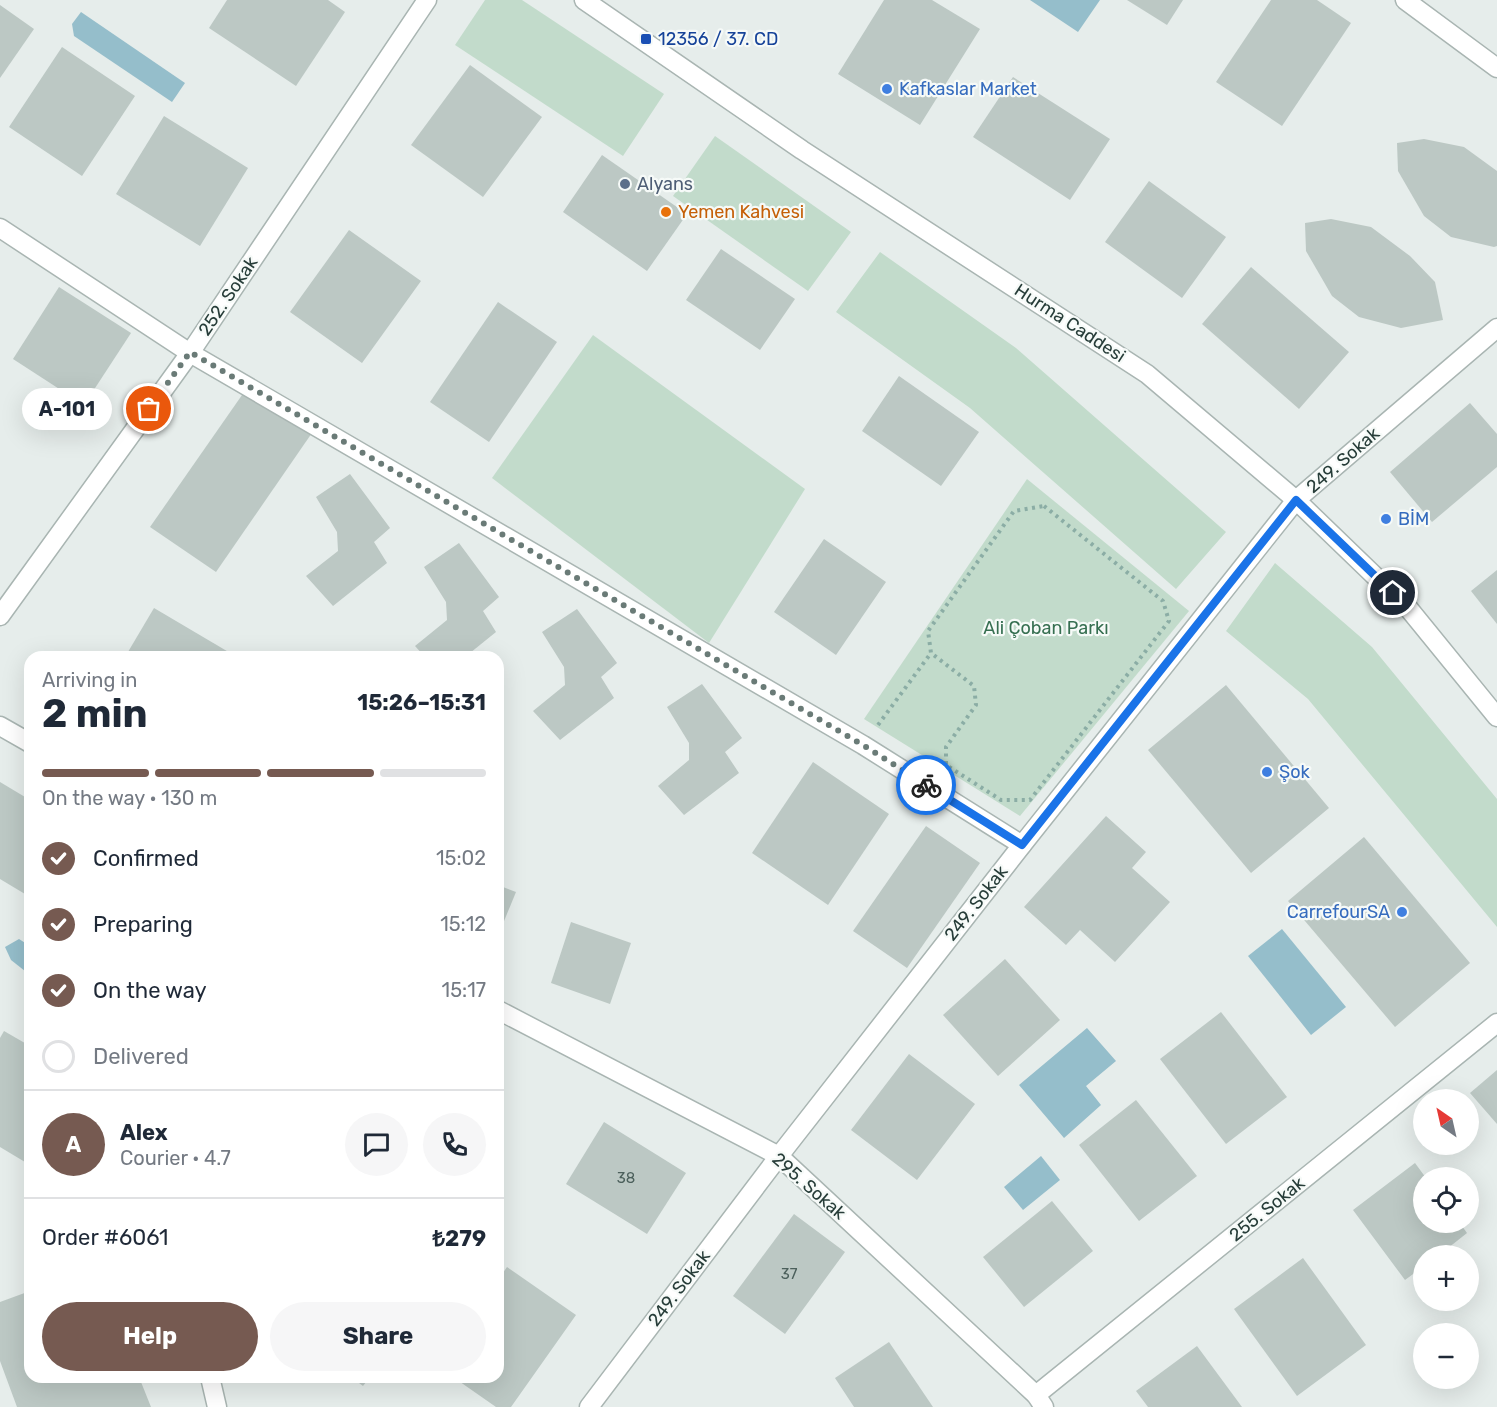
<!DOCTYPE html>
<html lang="en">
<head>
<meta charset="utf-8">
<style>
	body { margin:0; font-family:Rubik,sans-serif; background:#f6f6f7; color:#1f2937; height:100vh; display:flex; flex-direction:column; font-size:22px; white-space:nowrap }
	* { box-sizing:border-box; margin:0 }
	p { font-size:20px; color:#747a83 }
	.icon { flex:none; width:33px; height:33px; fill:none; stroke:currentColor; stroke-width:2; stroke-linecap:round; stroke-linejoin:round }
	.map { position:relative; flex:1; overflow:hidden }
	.side { position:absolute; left:24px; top:651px; width:480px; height:732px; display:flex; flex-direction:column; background:#fff; border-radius:18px; box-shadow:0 6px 24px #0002 }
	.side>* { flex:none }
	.needle { width:39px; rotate:326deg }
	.buttons { position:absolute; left:1413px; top:1089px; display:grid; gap:12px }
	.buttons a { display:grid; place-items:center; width:66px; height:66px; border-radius:50%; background:#fff; box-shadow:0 6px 24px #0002; font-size:30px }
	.pin { position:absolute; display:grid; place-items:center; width:51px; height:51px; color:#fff; margin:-26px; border:3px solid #fff; border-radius:50%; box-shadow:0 2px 6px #0007 }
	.courier { position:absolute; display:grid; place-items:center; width:60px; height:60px; margin:-30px; border:4px solid #1a73e8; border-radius:50%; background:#fff; color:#222; box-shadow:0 2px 8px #0007 }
	.bubble { position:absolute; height:42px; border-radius:21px; background:#fff; box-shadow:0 6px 24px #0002; font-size:20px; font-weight:700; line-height:42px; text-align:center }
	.summary em { font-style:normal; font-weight:700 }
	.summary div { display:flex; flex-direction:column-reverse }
	.summary { display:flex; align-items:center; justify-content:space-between; height:102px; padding:0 18px }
	h1 { font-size:39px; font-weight:700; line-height:45px }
	.bar { display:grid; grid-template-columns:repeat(4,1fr); gap:9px 6px; align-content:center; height:72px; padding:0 18px }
	.bar i { height:8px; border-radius:4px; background:#e0e1e3 }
	.bar .on { background:#765a51 }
	.bar p { grid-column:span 4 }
	.line { display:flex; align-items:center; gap:15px; padding:0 18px; border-top:2px solid #e0e1e3 }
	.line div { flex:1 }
	.round { display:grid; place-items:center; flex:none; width:63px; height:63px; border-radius:32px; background:#f6f6f7 }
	ol { padding:0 18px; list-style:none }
	li { display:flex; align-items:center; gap:18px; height:66px }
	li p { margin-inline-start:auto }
	li .icon { padding:6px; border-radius:50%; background:#765a51; color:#fff; stroke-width:4 }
	li:last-child { color:#747a83 }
	li i { width:33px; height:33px; border:3px solid #e0e1e3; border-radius:50% }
	.primary-button { display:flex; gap:12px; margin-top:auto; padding:12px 18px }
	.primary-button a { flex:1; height:69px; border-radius:36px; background:#765a51; color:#fff; font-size:24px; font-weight:700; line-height:69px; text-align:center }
	.primary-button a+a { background:#f6f6f7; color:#1f2937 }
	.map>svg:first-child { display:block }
	.green { fill:#c2dbcb }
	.water { fill:#95becb }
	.building { fill:#bcc8c4 }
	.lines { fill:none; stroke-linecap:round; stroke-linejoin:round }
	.minor-casing { stroke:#a9b5b2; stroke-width:21 }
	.path { stroke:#8bada5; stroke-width:4; stroke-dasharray:3 4.5; stroke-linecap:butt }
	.minor { stroke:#fff; stroke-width:18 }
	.done { stroke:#6a7b77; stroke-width:6; stroke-dasharray:0 10.8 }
	.route { stroke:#1a73e8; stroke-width:8 }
	.transit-dot { fill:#1a4fb4; stroke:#f6faf8; stroke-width:2 }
	.shop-dot { fill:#3f7fe0; stroke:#f6faf8; stroke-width:2 }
	.service-dot { fill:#5c6f8a; stroke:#f6faf8; stroke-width:2 }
	.food-dot { fill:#e8710a; stroke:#f6faf8; stroke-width:2 }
	.labels { text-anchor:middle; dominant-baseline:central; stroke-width:4.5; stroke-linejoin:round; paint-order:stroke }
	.number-label { font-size:15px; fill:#4c605c }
	.transit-label { font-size:18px; fill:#164399; stroke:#f6faf8; text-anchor:start }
	.shop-label { font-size:18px; fill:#366cbe; stroke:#f6faf8; text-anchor:start }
	.service-label { font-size:18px; fill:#4e5e75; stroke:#f6faf8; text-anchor:start }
	.food-label { font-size:18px; fill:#c56008; stroke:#f6faf8; text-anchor:start }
	.street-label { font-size:18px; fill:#273d39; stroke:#f6faf8 }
	.park-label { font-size:18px; fill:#366f51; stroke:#f6faf8 }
</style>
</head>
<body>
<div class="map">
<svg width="1497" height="1407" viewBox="0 0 1497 1407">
	<rect width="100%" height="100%" fill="#e6edeb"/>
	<g class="green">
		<path d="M485 0H522L664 94 623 156 455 45Z"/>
		<path d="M715 136 851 232 808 291 673 196Z"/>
		<path d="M880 252 1016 348 1226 532 1176 589 970 408 836 312Z"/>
		<path d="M593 335 805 489 709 643 492 478Z"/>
		<path d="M1027 479 1189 611 1020 816 864 719Z"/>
		<path d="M1275 563 1372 647 1497 799V927L1308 699 1226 631Z"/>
	</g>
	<g class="water">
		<path d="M1030 0H1100L1078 32Z"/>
		<path d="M81 12 185 83 172 102 74 36 72 24Z"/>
		<path d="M1282 929 1346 1007 1311 1035 1248 956Z"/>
		<path d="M19 939 30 946V975L11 960 5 947Z"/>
		<path d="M1087 1028 1116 1061 1086 1086 1101 1105 1064 1138 1019 1085Z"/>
		<path d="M1041 1156 1060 1180 1023 1210 1004 1187Z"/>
	</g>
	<g class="building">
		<path d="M227 0H328L345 12 296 86 209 28Z"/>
		<path d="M884 0H932L980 29 920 125 838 74Z"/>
		<path d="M1127 0H1183L1167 25Z"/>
		<path d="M1271 0H1317L1351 23 1282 126 1216 82Z"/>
		<path d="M0 5 34 29 0 78Z"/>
		<path d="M62 47 135 96 82 176 9 127Z"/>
		<path d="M470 65 542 117 483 197 411 145Z"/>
		<path d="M1013 77 1110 139 1070 200 973 137Z"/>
		<path d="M164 116 248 168 200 246 116 194Z"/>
		<path d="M1424 139 1464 147 1497 171V246L1494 247 1451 237 1424 216 1398 171 1397 143Z"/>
		<path d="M602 155 687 214 647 271 563 212Z"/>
		<path d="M1149 181 1226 237 1182 298 1105 242Z"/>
		<path d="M1331 219 1371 227 1410 256 1435 282 1443 320 1401 328 1359 317 1332 296 1306 251 1305 223Z"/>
		<path d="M349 230 421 281 362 363 290 312Z"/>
		<path d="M721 249 795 299 760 350 686 300Z"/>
		<path d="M1251 267 1349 352 1299 409 1202 324Z"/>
		<path d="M59 287 131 333 84 405 13 359Z"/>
		<path d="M498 302 557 342 489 442 430 402Z"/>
		<path d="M899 376 979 432 941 486 862 431Z"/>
		<path d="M249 385 314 430 216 572 150 527Z"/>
		<path d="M1470 403 1497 434V467L1432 522 1390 472Z"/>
		<path d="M350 474 390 528 374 542 387 563 333 606 306 576 338 551 337 532 316 497Z"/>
		<path d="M824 539 886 582 836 655 774 612Z"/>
		<path d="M459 543 499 597 483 611 496 632 465 657H425L415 646 447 620 446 602 424 567Z"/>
		<path d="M1497 570V624L1471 591Z"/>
		<path d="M154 608 237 657H125Z"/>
		<path d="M577 609 617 663 601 677 614 698 560 740 533 711 565 685 564 667 542 632Z"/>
		<path d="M702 684 742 738 725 752 739 773 684 815 658 786 689 760V743L667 707Z"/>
		<path d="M1226 685 1329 808 1251 873 1148 750Z"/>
		<path d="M813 762 889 814 828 905 752 853Z"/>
		<path d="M0 782 30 800V897L0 879Z"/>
		<path d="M1106 816 1146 852 1132 868 1170 902 1115 962 1080 930 1066 945 1024 907Z"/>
		<path d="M926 826 980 863 907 968 853 931Z"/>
		<path d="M1364 837 1470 963 1395 1027 1288 901Z"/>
		<path d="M498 885 516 892 502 926 498 924Z"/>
		<path d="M571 922 631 943 610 1004 551 983Z"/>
		<path d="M1005 959 1060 1020 998 1076 943 1015Z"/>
		<path d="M1221 1012 1287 1097 1226 1144 1160 1059Z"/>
		<path d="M4 1031 30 1046V1165L0 1147V1038Z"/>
		<path d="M909 1054 975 1104 917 1180 851 1130Z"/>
		<path d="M1497 1070V1124L1470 1093Z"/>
		<path d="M1136 1100 1197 1176 1139 1221 1079 1145Z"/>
		<path d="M604 1122 686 1173 647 1234 566 1184Z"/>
		<path d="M1415 1163 1426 1178H1424V1222H1459L1467 1233 1438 1256H1424V1266L1405 1280 1353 1210Z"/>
		<path d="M1052 1201 1093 1251 1024 1307 983 1257Z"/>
		<path d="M794 1214 845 1252 785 1334 733 1296Z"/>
		<path d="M1303 1258 1366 1345 1297 1396 1234 1309Z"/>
		<path d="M507 1267 576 1315 511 1407H496L453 1377H498V1280Z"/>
		<path d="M30 1291V1377H139L151 1407H17L0 1361V1302Z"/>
		<path d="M889 1342 933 1407H854L835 1378Z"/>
		<path d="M1197 1346 1242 1407H1148L1136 1391Z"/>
		<path d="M351 1377H370L363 1386Z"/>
	</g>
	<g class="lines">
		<g class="minor-casing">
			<g id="minor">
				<path d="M584 0 802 150 1147 374 1296 500 1409 609 1497 717"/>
				<path d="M1405 0 1497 68"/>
				<path d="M0 228 190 353 863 745 1022 845"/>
				<path d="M0 616 190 353 427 0"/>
				<path d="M0 726 30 743"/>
				<path d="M498 1010 779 1156 1036 1395 1044 1407"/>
				<path d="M210 1377 217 1407"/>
				<path d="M1036 1395 1497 1023"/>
				<path d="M589 1407 779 1156 1022 845 1296 500 1497 328"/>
			</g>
		</g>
		<g class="path">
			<path d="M1044 506 1163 601 1169 621 1030 800H1001L946 765V747L976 705 974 686 931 653 928 631 1014 511Z"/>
			<path d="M878 725 931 653"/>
		</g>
		<use href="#minor" class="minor"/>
	</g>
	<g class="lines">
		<path class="done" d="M149 409 190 352 863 745 926 785"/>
		<path class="route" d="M926 785 1022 845 1296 500 1393 593"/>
	</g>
	<rect class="transit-dot" x="640" y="33" width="12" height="12" rx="3"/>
	<g class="shop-dot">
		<circle cx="887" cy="89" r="6"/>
		<circle cx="1386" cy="519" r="6"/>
		<circle cx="1267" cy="772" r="6"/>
		<circle cx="1402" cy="912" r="6"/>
	</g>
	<circle class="service-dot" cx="625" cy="184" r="6"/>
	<circle class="food-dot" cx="666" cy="212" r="6"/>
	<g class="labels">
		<g class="number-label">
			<text x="626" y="1178">38</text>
			<text x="789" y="1274">37</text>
		</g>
		<g class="transit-label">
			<text x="658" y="39">12356 / 37. CD</text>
		</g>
		<g class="shop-label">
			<text x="899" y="89">Kafkaslar Market</text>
			<text x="1398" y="519">BİM</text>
			<text x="1279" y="772">Şok</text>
			<text x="1390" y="912" text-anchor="end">CarrefourSA</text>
		</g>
		<g class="service-label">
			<text x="637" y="184">Alyans</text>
		</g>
		<g class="food-label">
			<text x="678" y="212">Yemen Kahvesi</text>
		</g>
		<g class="street-label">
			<text transform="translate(228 296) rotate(-56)">252. Sokak</text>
			<text transform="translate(1070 323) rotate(33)">Hurma Caddesi</text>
			<text transform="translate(1343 460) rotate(-41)">249. Sokak</text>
			<text transform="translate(976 903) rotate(-52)">249. Sokak</text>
			<text transform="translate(809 1186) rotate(41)">295. Sokak</text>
			<text transform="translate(1267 1209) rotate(-39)">255. Sokak</text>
			<text transform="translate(679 1288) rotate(-53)">249. Sokak</text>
		</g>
		<g class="park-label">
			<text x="1046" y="628">Ali Çoban Parkı</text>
		</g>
	</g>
</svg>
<div class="buttons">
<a><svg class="needle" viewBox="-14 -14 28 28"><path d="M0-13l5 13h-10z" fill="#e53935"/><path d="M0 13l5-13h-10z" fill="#747a83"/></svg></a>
<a><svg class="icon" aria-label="locate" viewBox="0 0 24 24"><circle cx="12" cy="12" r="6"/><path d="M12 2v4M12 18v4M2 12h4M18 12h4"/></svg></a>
<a>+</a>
<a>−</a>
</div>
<div class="pin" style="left:149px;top:409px;background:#ea580c"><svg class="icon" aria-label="bag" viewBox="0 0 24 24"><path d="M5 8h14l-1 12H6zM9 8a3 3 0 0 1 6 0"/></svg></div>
<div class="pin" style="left:1393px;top:593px;background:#1f2937"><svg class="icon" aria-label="home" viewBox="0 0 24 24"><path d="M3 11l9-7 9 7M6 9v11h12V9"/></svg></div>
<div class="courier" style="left:926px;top:785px"><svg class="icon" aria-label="bike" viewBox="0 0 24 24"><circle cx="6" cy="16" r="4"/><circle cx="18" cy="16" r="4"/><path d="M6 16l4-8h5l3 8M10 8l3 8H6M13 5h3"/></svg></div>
<div class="bubble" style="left:22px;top:388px;width:90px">A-101</div>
<section class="side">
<div class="summary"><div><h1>2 min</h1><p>Arriving in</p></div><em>15:26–15:31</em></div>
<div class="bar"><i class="on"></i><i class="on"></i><i class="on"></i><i></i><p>On the way · 130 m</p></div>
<ol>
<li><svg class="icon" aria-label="check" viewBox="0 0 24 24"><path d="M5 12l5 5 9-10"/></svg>Confirmed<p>15:02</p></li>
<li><svg class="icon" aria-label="check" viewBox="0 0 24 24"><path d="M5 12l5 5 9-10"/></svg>Preparing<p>15:12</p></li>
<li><svg class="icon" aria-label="check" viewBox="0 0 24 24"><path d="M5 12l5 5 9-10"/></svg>On the way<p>15:17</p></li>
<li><i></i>Delivered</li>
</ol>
<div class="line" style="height:108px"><b class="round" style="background:#765a51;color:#fff">A</b><div><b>Alex</b><p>Courier · 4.7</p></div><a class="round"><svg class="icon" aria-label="chat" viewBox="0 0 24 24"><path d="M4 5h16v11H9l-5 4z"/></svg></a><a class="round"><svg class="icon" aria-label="phone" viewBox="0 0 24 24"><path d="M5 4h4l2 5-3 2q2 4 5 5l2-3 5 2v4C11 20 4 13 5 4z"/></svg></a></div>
<div class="line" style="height:78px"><div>Order #6061</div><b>₺279</b></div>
<div class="primary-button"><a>Help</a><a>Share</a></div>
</section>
</div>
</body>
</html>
